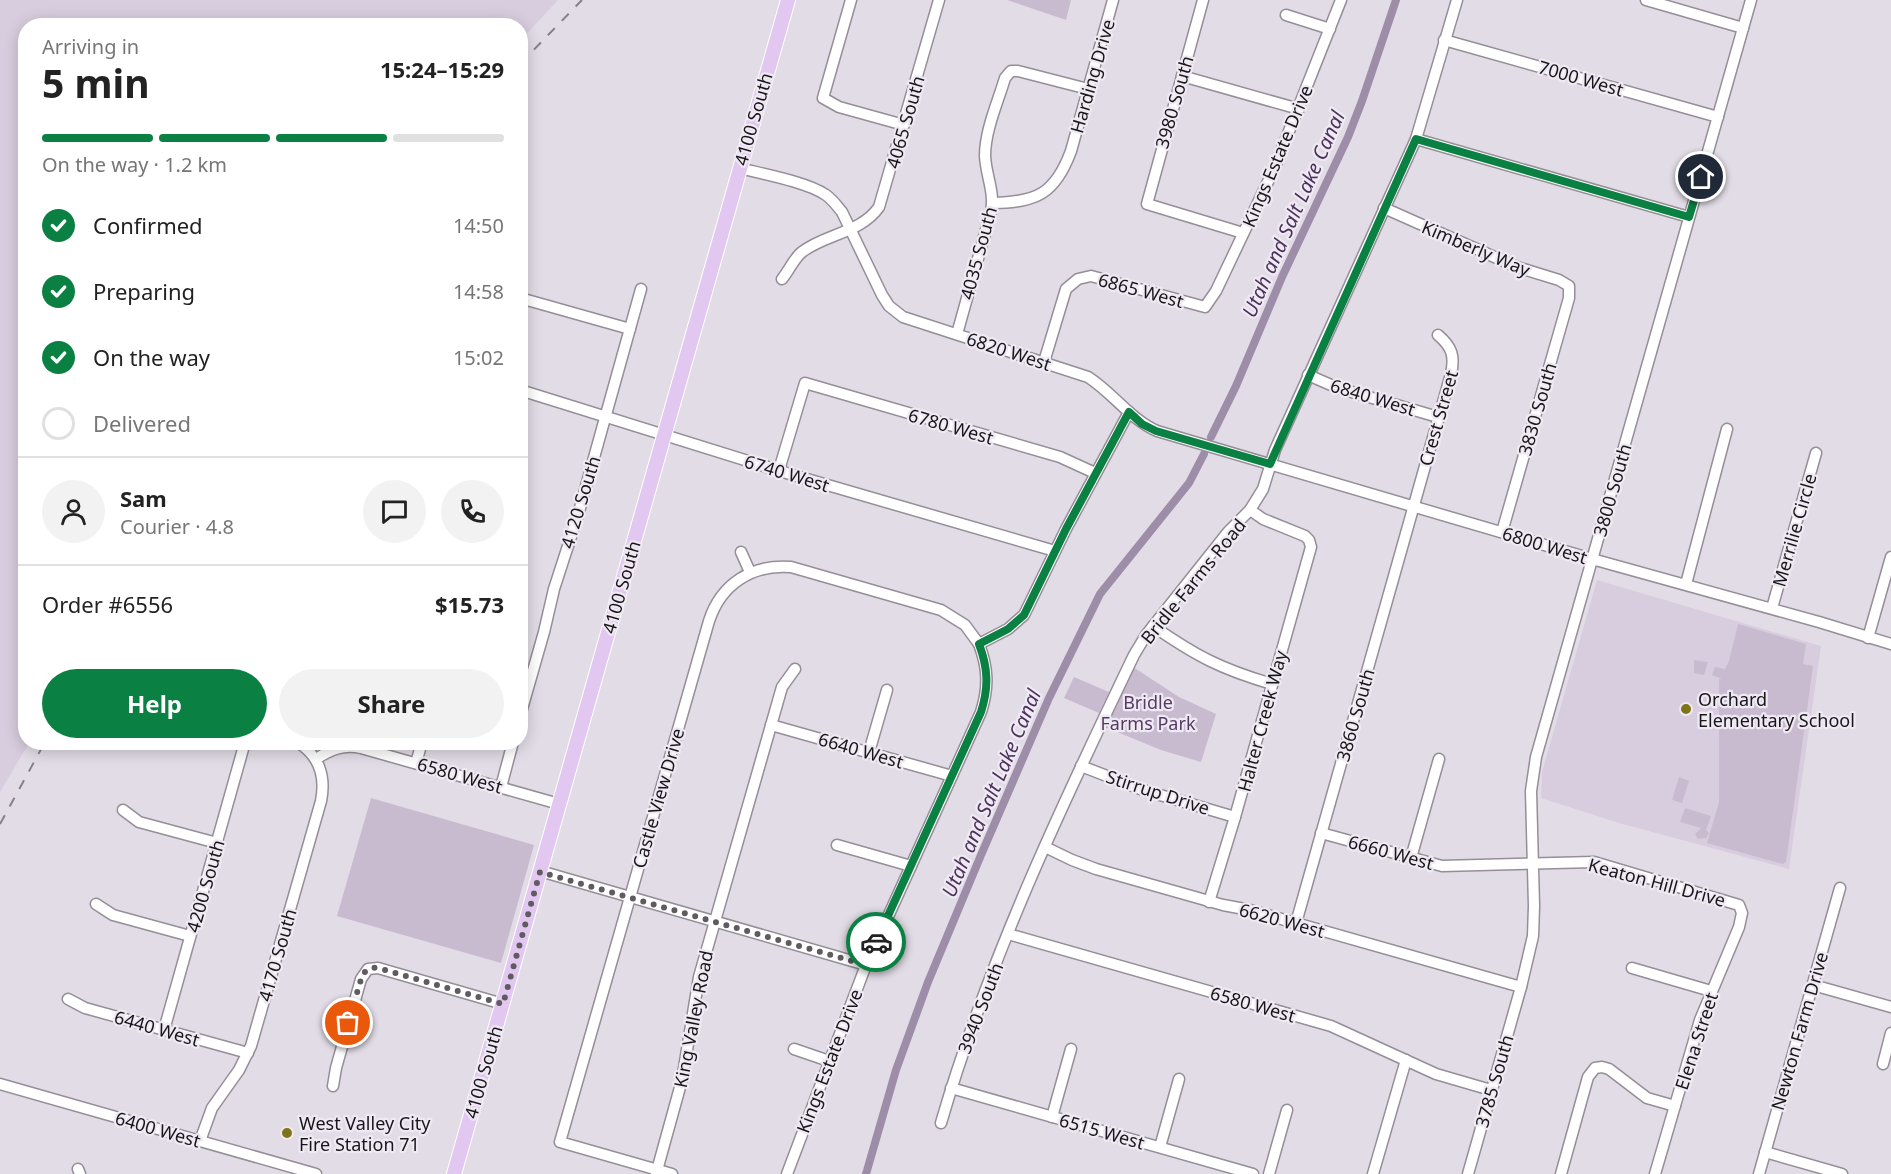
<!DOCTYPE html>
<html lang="en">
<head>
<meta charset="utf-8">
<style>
	body { margin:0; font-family:"Noto Sans",sans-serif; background:#f2f2f2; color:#222; height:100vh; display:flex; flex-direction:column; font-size:22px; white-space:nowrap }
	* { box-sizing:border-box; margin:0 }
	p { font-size:20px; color:#767676 }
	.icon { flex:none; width:33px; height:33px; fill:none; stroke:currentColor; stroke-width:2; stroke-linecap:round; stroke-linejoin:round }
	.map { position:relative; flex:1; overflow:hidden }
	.panel { position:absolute; left:18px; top:18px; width:510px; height:732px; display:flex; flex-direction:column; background:#fff; border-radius:24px; box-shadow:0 3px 15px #0003 }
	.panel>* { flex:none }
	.pin { position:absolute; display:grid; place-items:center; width:51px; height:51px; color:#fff; margin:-26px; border:3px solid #fff; border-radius:50%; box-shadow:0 2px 6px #0007 }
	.courier { position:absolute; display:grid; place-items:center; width:60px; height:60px; margin:-30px; border:4px solid #0b8043; border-radius:50%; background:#fff; color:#222; box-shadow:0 2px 8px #0007 }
	.overview em { font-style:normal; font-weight:700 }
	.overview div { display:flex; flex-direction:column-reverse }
	.overview { display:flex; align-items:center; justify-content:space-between; height:102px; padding:0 24px }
	h1 { font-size:39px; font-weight:700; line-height:45px }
	.bar { display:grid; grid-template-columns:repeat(4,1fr); gap:9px 6px; align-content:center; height:72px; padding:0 24px }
	.bar i { height:8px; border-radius:4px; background:#e0e0e0 }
	.bar .selected { background:#0b8043 }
	.bar p { grid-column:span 4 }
	.line { display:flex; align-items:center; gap:15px; padding:0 24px; border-top:2px solid #e0e0e0 }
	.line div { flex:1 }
	.round { display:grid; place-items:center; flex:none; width:63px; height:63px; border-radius:32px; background:#f2f2f2 }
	ol { padding:0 24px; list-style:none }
	li { display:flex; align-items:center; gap:18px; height:66px }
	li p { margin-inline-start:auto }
	li .icon { padding:6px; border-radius:50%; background:#0b8043; color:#fff; stroke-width:4 }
	li:last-child { color:#767676 }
	li i { width:33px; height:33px; border:3px solid #e0e0e0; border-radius:50% }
	.cta { display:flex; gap:12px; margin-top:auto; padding:12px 24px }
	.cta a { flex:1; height:69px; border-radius:36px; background:#0b8043; color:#fff; font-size:24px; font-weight:700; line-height:69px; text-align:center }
	.cta a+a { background:#f2f2f2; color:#222 }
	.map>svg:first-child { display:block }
	.built { fill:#d8cdde }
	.green { fill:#c8bbd0 }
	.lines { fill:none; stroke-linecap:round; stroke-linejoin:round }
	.canal { stroke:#9e8da8; stroke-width:8 }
	.minor-casing { stroke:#958e98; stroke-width:13 }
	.major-casing { stroke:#fff; stroke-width:16 }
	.minor { stroke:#fff; stroke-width:10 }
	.major { stroke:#e2c7f1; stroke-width:14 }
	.rail { stroke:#868189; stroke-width:2; stroke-dasharray:10 10; stroke-linecap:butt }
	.done { stroke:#5f5b61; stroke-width:6; stroke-dasharray:0 10.8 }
	.route { stroke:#0b8043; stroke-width:8 }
	.poi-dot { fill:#7f7518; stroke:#efe9f3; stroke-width:2 }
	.labels { text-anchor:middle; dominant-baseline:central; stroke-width:4.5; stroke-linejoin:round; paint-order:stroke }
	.street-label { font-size:18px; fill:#19161a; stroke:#efe9f3 }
	.poi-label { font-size:18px; fill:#19161a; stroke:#efe9f3; text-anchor:start }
	.park-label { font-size:18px; fill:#553b63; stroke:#efe9f3 }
	.water-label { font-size:20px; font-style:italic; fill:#4c325a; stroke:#efe9f3 }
</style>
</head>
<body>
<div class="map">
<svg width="1891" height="1174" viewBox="0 0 1891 1174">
	<rect width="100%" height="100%" fill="#e2dce6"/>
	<g class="built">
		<path d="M0 0H558L521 40 520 26H26V742L29 743 0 792Z"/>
		<path d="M1597 580 1821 646 1789 869 1619 823 1541 798 1542 772Z"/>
	</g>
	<g class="green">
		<path d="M1007 0H1071L1066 20Z"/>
		<path d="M1738 624 1806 644 1803 664 1813 666 1786 862 1783 864 1707 843 1719 802V679H1722L1712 675 1715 667 1725 669 1729 661Z"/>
		<path d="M1694 660 1708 662 1704 675 1694 673Z"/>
		<path d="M1133 667 1179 697 1216 714 1201 762 1161 750 1105 727Z"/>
		<path d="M1074 677 1109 692 1099 713 1064 698Z"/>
		<path d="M1679 777 1689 781 1682 803 1672 800Z"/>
		<path d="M371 798 534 845 501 963 337 916Z"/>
		<path d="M1685 808 1711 816 1706 830 1709 833 1706 838 1698 839 1695 834 1701 828 1680 822Z"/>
	</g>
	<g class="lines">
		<g class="canal">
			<path d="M1211 437 1236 386 1282 277 1348 137 1362 101 1396 0"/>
			<path d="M866 1174 896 1070 928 982 981 855 1049 698 1100 594 1189 483 1204 454"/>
		</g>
		<g class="minor-casing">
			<g id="minor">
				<path d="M851 0 823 98 839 107 904 125"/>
				<path d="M1203 0 1147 204 1243 233"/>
				<path d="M1646 0 1743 28"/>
				<path d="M1286 15 1330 29"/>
				<path d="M1444 40 1718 117"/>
				<path d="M1182 76 1299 109"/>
				<path d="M1416 139 1689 217"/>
				<path d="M739 168C763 174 807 182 826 195 833 200 837 206 842 212L882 295 889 306 903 317 1088 377C1113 393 1130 419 1157 431L1592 559 1819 622 1891 644"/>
				<path d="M993 203C1037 202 1055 194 1071 151L1113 0"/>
				<path d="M1384 208 1517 267 1559 280 1569 286V298L1502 532"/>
				<path d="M782 279C789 271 794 258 802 252 825 234 861 233 879 207L939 0"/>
				<path d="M520 298 630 329"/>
				<path d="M957 334 991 212C995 192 986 176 985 156 985 130 998 102 1005 78L1011 71H1018L1088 89"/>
				<path d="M1044 362 1066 289 1078 279 1091 276 1205 307 1216 291 1274 169 1341 0"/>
				<path d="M1308 375 1338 388 1438 417"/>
				<path d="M520 390 793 475 1055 551"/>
				<path d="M779 470 805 383 1060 457 1095 473"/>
				<path d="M741 552 750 572"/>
				<path d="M1686 584 1727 429"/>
				<path d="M1772 608 1816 453"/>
				<path d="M1153 626C1196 656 1221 669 1272 684"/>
				<path d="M1868 638 1891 557"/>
				<path d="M520 716 544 632 554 589 578 515 641 289"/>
				<path d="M771 725 952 776"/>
				<path d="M869 752 887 690"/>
				<path d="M316 759C330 750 343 744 361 748L559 804"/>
				<path d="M416 763 422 742"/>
				<path d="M1081 766 1143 790 1235 817"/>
				<path d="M501 787 513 742"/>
				<path d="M123 810 139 822 217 843"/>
				<path d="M1321 833 1442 866 1594 862 1739 905 1742 913 1739 927 1700 1020 1655 1174"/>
				<path d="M837 845 911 866"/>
				<path d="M1045 847 1072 860 1096 869 1223 905 1250 910 1521 987"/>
				<path d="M1411 858 1439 759"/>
				<path d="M540 871 866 965"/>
				<path d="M1209 902 1235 817 1311 547 1309 540 1305 536 1263 519 1250 510"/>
				<path d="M96 904 113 915 190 936"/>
				<path d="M1296 923 1451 374C1455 356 1452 347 1438 335"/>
				<path d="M1008 934 1331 1026 1436 1074 1491 1090"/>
				<path d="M1632 968 1711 991"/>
				<path d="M1813 985 1891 1007"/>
				<path d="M68 999 85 1008 248 1053"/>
				<path d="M164 1030 245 742"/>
				<path d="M794 1049 829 1061"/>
				<path d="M1883 1064 1891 1033"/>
				<path d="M0 1084 316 1174"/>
				<path d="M333 1086 336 1068 361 979 368 969 378 968 503 1004"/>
				<path d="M951 1088 1253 1174"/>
				<path d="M1052 1117 1071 1049"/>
				<path d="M941 1123C988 961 1061 807 1134 655L1146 635 1228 532 1250 510 1263 489 1275 450 1416 139 1457 0"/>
				<path d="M200 1141 212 1108 239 1070 251 1046 321 801C326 776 319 755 297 742"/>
				<path d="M1160 1147 1179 1079"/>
				<path d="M1765 1152 1842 1174"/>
				<path d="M78 1169 80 1174"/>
				<path d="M656 1174 682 1080 699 977 782 687 795 669"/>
				<path d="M672 1174 560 1142 709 621C721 584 752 564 791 567L941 610 965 625 979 644"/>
				<path d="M787 1174 866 965 981 712C989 687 988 668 979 644L1008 629 1024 615 1066 529 1129 412"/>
				<path d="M1269 1174 1287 1110"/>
				<path d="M1373 1174 1406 1060"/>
				<path d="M1468 1174 1521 987 1533 936 1534 906 1531 791 1536 757 1751 0"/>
				<path d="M1561 1174 1588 1077 1595 1068 1602 1067 1609 1069 1647 1098 1675 1106"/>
				<path d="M1759 1174 1840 888"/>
			</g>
		</g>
		<g class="major-casing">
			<path id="major" d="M454 1174 788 0"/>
		</g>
		<use href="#minor" class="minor"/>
		<use href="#major" class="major"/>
		<g class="rail">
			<path d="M520 64 582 0"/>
			<path d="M0 824 45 742"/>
		</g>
	</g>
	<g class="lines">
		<path class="done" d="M348 1023 362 976C366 969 371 967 378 968L503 1004 540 872 866 965 876 942"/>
		<path class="route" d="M876 942 981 712C989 687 988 668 979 644L1008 629 1024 615 1066 529 1129 412 1142 424 1156 431 1270 464 1416 139 1689 217 1701 177"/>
	</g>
	<g class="poi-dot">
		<circle cx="1686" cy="709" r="6"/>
		<circle cx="287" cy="1133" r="6"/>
	</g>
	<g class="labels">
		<g class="street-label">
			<text transform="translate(1092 76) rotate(-74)">Harding Drive</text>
			<text transform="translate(1581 78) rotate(16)">7000 West</text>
			<text transform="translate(1174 102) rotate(-74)">3980 South</text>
			<text transform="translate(753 119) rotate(-74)">4100 South</text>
			<text transform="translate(905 122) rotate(-74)">4065 South</text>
			<text transform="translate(1277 156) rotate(-67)">Kings Estate Drive</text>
			<text transform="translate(1476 248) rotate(23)">Kimberly Way</text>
			<text transform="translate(978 253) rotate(-75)">4035 South</text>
			<text transform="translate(1141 290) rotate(15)">6865 West</text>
			<text transform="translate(1009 351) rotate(18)">6820 West</text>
			<text transform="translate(1373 397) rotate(17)">6840 West</text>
			<text transform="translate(1537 409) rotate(-74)">3830 South</text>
			<text transform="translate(1438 418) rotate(-74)">Crest Street</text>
			<text transform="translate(951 426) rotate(16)">6780 West</text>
			<text transform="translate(787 473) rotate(17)">6740 West</text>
			<text transform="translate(1612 490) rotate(-74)">3800 South</text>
			<text transform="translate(580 502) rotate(-73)">4120 South</text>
			<text transform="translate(1794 530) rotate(-74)">Merrilie Circle</text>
			<text transform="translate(1545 545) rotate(17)">6800 West</text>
			<text transform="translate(1193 581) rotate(-51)">Bridle Farms Road</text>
			<text transform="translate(621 587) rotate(-74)">4100 South</text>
			<text transform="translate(1355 715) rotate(-74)">3860 South</text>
			<text transform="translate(1262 721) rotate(-75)">Halter Creek Way</text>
			<text transform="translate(861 750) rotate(16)">6640 West</text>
			<text transform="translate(460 775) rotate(16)">6580 West</text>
			<text transform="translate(1158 792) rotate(18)">Stirrup Drive</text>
			<text transform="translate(658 798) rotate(-74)">Castle View Drive</text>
			<text transform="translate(1391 852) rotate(15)">6660 West</text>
			<text transform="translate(1657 882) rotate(15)">Keaton Hill Drive</text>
			<text transform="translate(205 886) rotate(-74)">4200 South</text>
			<text transform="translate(1282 920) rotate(15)">6620 West</text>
			<text transform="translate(277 955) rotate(-74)">4170 South</text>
			<text transform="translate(1253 1004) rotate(16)">6580 West</text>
			<text transform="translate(980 1008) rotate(-69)">3940 South</text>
			<text transform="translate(693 1019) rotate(-79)">King Valley Road</text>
			<text transform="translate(157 1028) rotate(16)">6440 West</text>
			<text transform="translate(1799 1031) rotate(-74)">Newton Farm Drive</text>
			<text transform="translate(1696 1041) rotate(-72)">Elena Street</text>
			<text transform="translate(829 1061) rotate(-69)">Kings Estate Drive</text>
			<text transform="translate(483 1072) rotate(-74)">4100 South</text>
			<text transform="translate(1494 1081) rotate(-74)">3785 South</text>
			<text transform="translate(158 1129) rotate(16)">6400 West</text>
			<text transform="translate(1102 1131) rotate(16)">6515 West</text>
		</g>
		<g class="poi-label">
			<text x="1698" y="699">Orchard<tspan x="1698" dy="21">Elementary School</tspan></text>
			<text x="299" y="1123">West Valley City<tspan x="299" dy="21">Fire Station 71</tspan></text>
		</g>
		<g class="park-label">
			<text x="1148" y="702">Bridle<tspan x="1148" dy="21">Farms Park</tspan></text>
		</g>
		<g class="water-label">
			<text transform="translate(1293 214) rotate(-66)">Utah and Salt Lake Canal</text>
			<text transform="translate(991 793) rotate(-67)">Utah and Salt Lake Canal</text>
		</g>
	</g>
</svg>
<div class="pin" style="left:348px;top:1023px;background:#ea580c"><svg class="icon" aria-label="bag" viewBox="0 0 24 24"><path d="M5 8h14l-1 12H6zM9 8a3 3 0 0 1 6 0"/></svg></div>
<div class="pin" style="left:1701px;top:177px;background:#1f2937"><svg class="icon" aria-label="home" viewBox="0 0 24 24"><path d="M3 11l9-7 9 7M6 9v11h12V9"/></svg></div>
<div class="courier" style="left:876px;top:942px"><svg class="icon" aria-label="car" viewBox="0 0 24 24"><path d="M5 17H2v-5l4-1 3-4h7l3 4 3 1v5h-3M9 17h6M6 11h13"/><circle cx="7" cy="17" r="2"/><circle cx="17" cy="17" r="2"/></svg></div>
<section class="panel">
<div class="overview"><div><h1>5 min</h1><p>Arriving in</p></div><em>15:24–15:29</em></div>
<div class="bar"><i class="selected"></i><i class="selected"></i><i class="selected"></i><i></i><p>On the way · 1.2 km</p></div>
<ol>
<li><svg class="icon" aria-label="check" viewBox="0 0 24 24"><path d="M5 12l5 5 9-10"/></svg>Confirmed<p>14:50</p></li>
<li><svg class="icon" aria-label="check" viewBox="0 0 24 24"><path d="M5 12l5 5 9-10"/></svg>Preparing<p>14:58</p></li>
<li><svg class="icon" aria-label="check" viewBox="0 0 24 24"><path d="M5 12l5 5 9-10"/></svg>On the way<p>15:02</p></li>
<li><i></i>Delivered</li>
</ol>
<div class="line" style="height:108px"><a class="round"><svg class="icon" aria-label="person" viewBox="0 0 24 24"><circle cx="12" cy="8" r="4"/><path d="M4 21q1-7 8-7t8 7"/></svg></a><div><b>Sam</b><p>Courier · 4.8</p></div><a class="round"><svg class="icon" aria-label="chat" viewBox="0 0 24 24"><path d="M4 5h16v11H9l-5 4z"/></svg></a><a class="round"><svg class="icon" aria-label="phone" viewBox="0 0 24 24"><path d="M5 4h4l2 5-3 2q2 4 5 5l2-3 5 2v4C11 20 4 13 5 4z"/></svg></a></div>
<div class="line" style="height:78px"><div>Order #6556</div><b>$15.73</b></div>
<div class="cta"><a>Help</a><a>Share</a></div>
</section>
</div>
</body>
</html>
